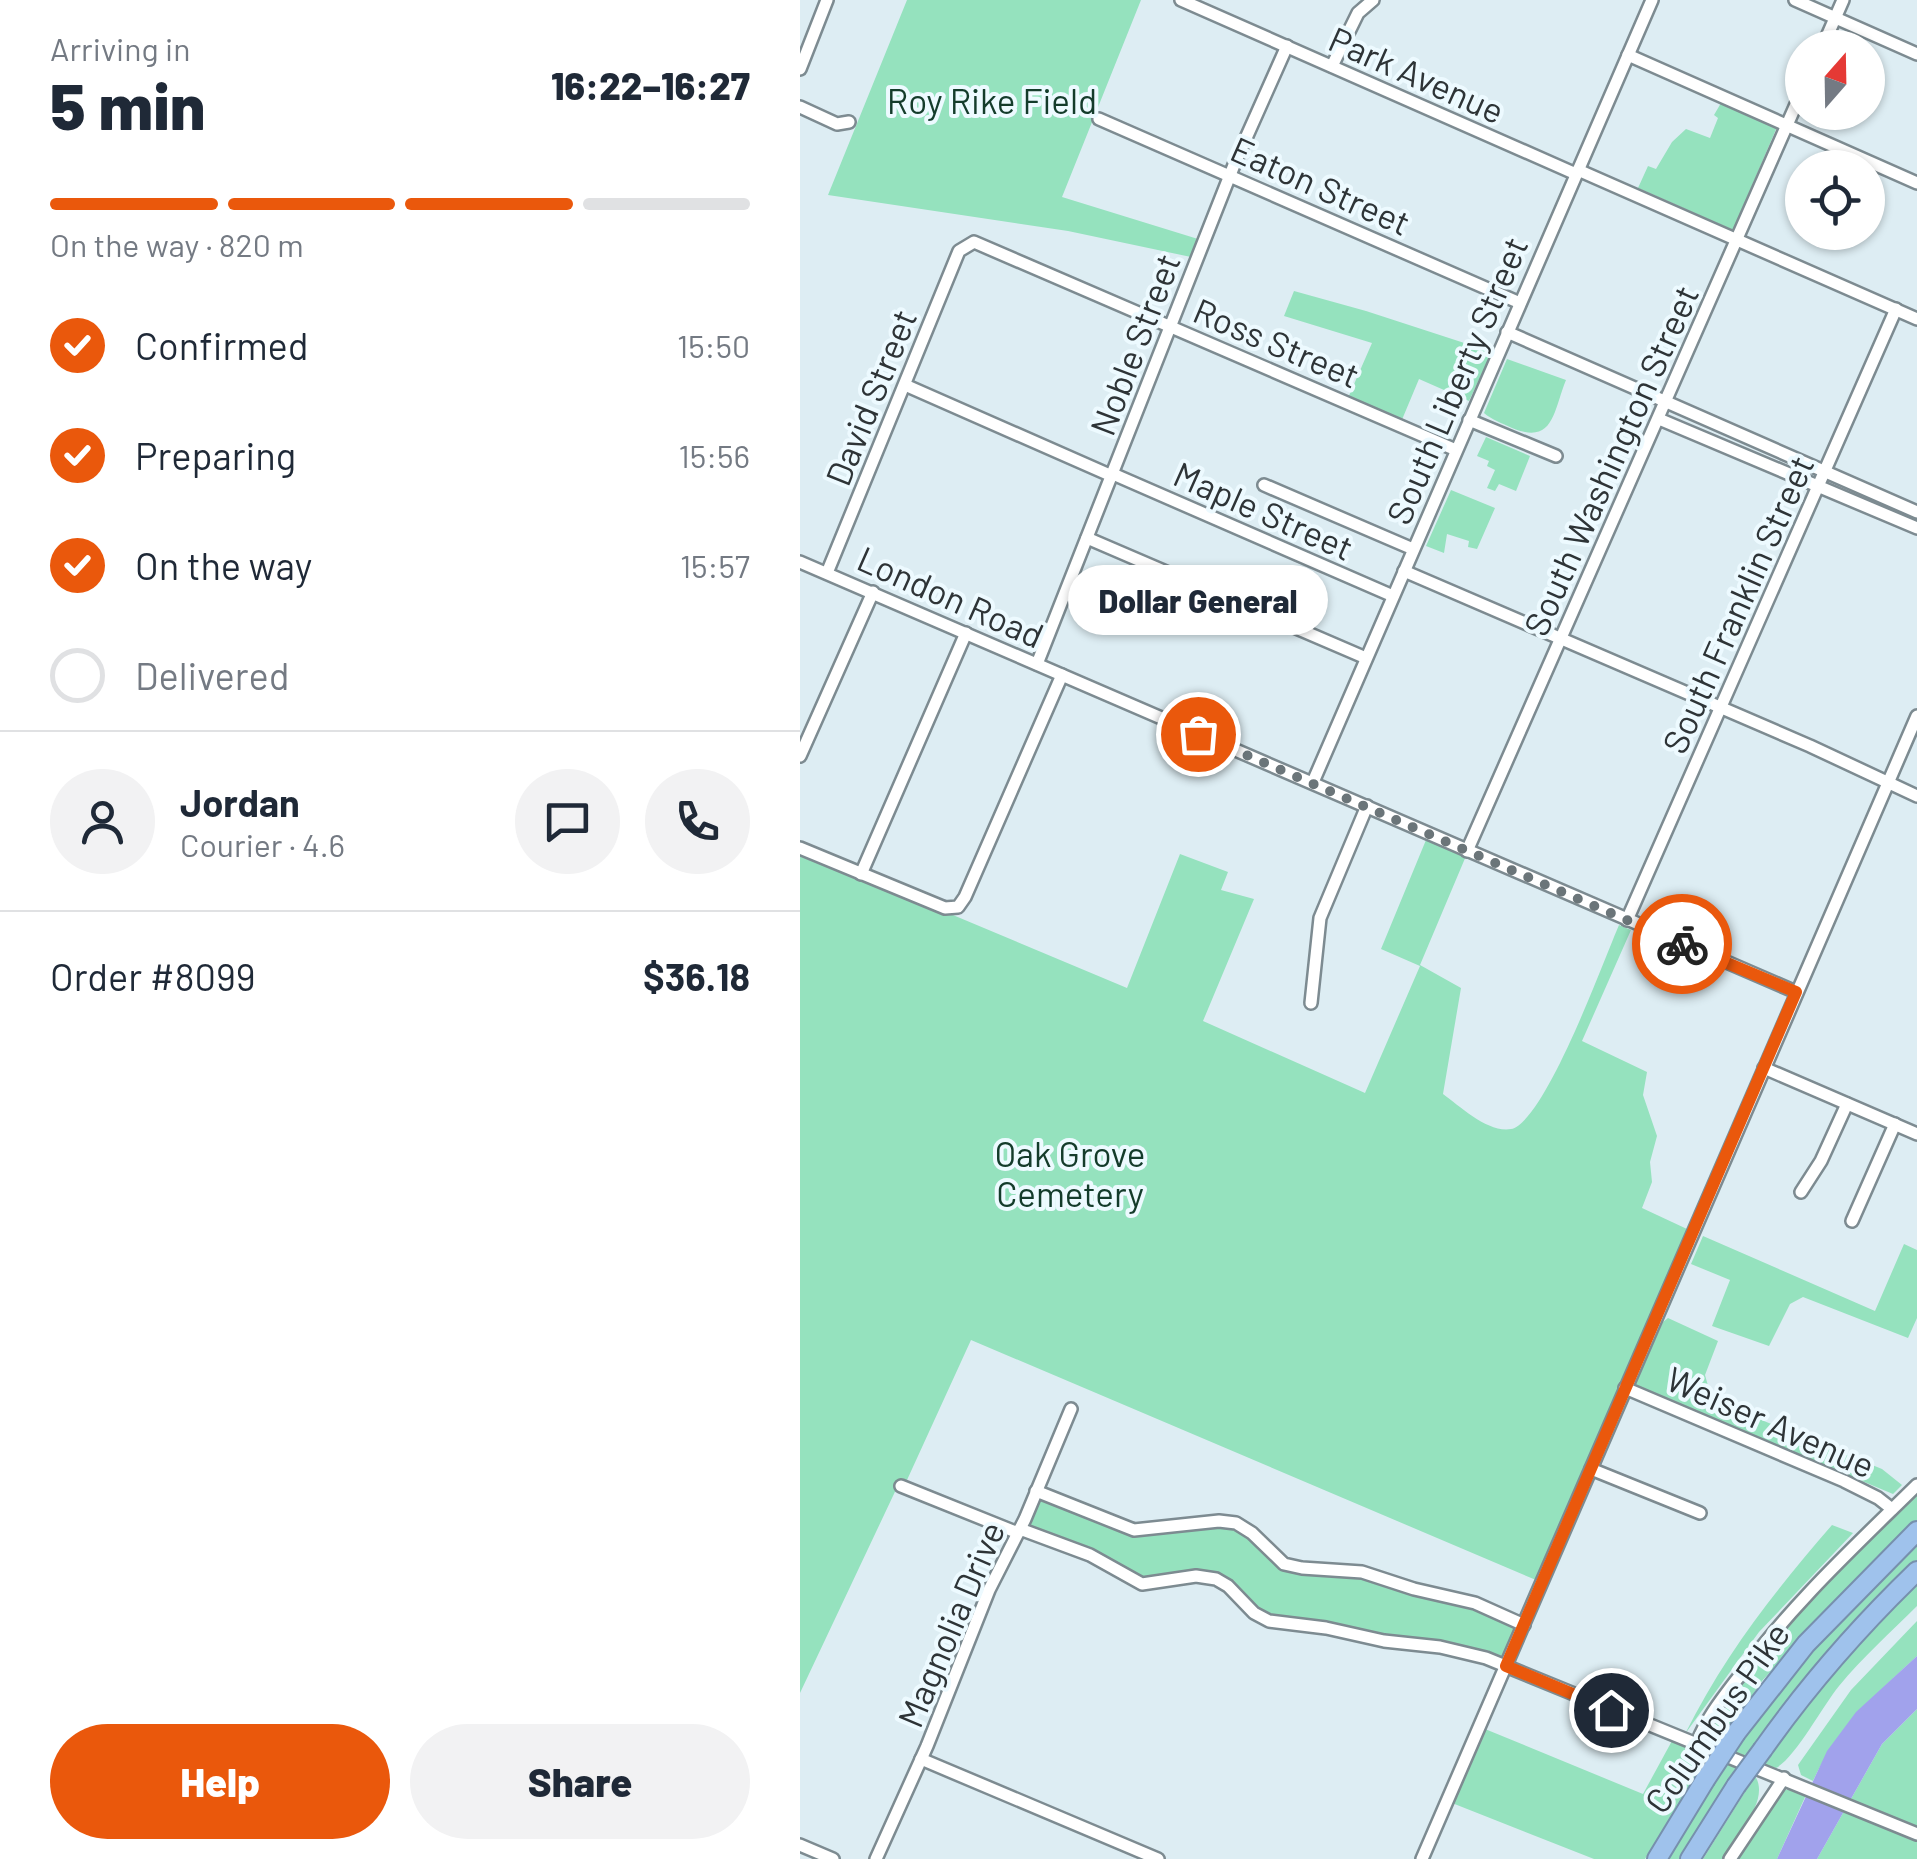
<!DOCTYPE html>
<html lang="en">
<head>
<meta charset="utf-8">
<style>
	body { margin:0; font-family:Barlow,sans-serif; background:#f2f2f3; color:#1f2937; height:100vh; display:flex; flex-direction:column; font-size:38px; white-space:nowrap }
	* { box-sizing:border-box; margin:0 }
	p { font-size:32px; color:#747a83 }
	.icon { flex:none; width:55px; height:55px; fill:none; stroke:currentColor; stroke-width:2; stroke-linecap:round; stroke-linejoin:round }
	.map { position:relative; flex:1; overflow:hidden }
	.drawer { display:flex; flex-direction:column; background:#fff; width:800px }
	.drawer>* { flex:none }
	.needle { width:65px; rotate:20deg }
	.buttons { position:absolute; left:985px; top:30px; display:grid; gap:20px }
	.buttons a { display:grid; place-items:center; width:100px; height:100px; border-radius:50%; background:#fff; box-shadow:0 2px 8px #0004; font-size:50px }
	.pin { position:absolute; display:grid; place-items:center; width:85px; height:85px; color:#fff; margin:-42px; border:5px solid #fff; border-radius:50%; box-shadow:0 2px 10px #0007 }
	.courier { position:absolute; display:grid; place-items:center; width:100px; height:100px; margin:-50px; border:8px solid #ea580c; border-radius:50%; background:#fff; color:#222; box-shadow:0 2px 12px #0007 }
	.bubble { position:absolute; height:70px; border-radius:35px; background:#fff; box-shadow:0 2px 8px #0004; font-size:32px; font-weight:800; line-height:70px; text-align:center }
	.summary em { font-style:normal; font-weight:800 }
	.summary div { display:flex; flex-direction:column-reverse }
	.summary { display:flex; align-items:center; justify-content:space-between; height:170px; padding:0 50px }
	h1 { font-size:65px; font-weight:800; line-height:75px }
	.bar { display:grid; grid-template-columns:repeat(4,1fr); gap:15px 10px; align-content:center; height:120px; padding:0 50px }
	.bar i { height:12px; border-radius:8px; background:#e0e1e3 }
	.bar .active { background:#ea580c }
	.bar p { grid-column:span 4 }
	.line { display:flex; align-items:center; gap:25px; padding:0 50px; border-top:2px solid #e0e1e3 }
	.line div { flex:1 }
	.round { display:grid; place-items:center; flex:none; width:105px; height:105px; border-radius:52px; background:#f2f2f3 }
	ol { padding:0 50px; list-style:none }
	li { display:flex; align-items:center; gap:30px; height:110px }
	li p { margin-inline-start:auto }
	li .icon { padding:10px; border-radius:50%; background:#ea580c; color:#fff; stroke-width:4 }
	li:last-child { color:#747a83 }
	li i { width:55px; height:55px; border:5px solid #e0e1e3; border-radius:50% }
	.cta { display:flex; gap:20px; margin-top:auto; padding:20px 50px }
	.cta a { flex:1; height:115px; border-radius:60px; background:#ea580c; color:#fff; font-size:40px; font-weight:800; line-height:115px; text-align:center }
	.cta a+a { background:#f2f2f3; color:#1f2937 }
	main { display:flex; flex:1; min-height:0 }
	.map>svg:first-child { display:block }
	.green { fill:#95e2be }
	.water { fill:#a1a2ec }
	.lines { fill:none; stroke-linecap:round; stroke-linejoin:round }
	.minor-casing { stroke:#7d8b91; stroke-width:16 }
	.highway-casing { stroke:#7790ad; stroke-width:22 }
	.minor { stroke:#fff; stroke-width:11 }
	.highway { stroke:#9fc2ec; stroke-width:18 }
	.highway-bridge-casing { stroke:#7790ad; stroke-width:22; stroke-linecap:butt }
	.highway-bridge { stroke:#9fc2ec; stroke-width:18 }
	.done { stroke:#6b7579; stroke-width:10; stroke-dasharray:0 18 }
	.route { stroke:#ea580c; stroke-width:12 }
	.labels { text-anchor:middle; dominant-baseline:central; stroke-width:8; stroke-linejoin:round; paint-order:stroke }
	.street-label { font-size:35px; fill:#2e3437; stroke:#edfaff }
	.park-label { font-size:35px; fill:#143c2b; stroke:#edfaff }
</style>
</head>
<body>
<main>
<section class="drawer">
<div class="summary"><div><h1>5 min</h1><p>Arriving in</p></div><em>16:22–16:27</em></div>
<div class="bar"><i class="active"></i><i class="active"></i><i class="active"></i><i></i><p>On the way · 820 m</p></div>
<ol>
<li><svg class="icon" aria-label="check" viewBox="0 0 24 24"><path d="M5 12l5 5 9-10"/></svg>Confirmed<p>15:50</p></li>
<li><svg class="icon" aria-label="check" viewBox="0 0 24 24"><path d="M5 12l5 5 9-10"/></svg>Preparing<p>15:56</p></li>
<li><svg class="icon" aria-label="check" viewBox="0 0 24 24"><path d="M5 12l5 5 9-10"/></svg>On the way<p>15:57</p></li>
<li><i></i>Delivered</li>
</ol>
<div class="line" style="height:180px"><a class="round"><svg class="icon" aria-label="person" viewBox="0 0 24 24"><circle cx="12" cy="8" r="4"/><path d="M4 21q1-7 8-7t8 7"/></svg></a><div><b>Jordan</b><p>Courier · 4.6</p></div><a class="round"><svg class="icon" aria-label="chat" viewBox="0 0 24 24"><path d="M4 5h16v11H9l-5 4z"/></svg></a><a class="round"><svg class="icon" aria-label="phone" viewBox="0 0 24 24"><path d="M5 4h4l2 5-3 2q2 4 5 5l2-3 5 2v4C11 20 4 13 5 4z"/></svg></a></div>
<div class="line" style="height:130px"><div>Order #8099</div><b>$36.18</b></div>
<div class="cta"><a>Help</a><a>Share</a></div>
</section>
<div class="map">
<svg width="1117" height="1859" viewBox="0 0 1117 1859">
	<rect width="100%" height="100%" fill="#ddedf3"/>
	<g class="green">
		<path d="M107 0H341L262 197 398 239 391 257 268 231 28 195Z"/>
		<path d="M921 103 977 127 933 230 838 188 848 166 856 169 872 142 886 129 910 138 918 118 914 115Z"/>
		<path d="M494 291 566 311 692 352 669 401 619 379 601 422 548 398 572 343 484 316Z"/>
		<path d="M707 359 766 380C753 412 754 445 712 428 702 423 692 420 684 413Z"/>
		<path d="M686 437 730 456 716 491 699 484 695 491 687 488 695 470 687 466 689 461 677 456Z"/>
		<path d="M651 490 695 508 677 549 668 547 669 541 647 534 644 553 626 546Z"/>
		<path d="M626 840 666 856 620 965 661 988 643 1094C661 1107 688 1133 711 1129 745 1122 803 962 819 925L831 930 782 1041 847 1072 843 1095 857 1136 850 1162 852 1182 842 1208 887 1229 736 1580 171 1340 107 1480 101 1479 0 1693V851L327 988 380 854 428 872 421 890 454 899 403 1021 565 1093 620 966 581 949Z"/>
		<path d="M903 1236 1075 1311 1104 1244 1117 1250V1318L1108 1338 1003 1297 990 1304 969 1346 912 1326 930 1280 891 1264Z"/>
		<path d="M868 1318 918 1341 905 1375 912 1400 1082 1469 1102 1485 1093 1494 834 1386 863 1322Z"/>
		<path d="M1117 1491V1520L1017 1620 962 1681 920 1743 912 1739C908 1690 1078 1529 1117 1491Z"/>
		<path d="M241 1499 309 1525H433L450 1534 473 1562 486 1569 542 1570 660 1601 717 1624 701 1661 481 1620 452 1607 426 1579 344 1581 236 1531 227 1524 232 1509Z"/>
		<path d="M1032 1525 1053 1533 959 1632 885 1734C925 1654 974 1592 1032 1525Z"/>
		<path d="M1117 1539V1561C1055 1622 998 1685 948 1757L933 1751 984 1679Z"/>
		<path d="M1117 1582V1606C1091 1632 1062 1658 1039 1686 1022 1707 995 1758 976 1768L962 1764 1015 1691Z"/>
		<path d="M1117 1621V1656C1075 1695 1037 1729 1013 1781L1001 1775 998 1765 1051 1690Z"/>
		<path d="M1117 1709V1859H1017L1082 1744Z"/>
		<path d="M685 1729 843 1794 873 1739 910 1755 845 1859H794L652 1803Z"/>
		<path d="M925 1762 941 1769 884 1859H865Z"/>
		<path d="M955 1776C971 1800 935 1838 922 1859H903Z"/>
		<path d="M991 1789 1006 1795 977 1859H939L981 1791Z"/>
	</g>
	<path class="water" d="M1117 1656V1709L1082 1744 1017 1859H977L1027 1751 1056 1712Z"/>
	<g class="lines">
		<g class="minor-casing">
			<g id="minor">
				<path d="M381 0 776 174"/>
				<path d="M995 0 1117 54"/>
				<path d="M1022 48 1043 0"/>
				<path d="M828 55 1117 183"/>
				<path d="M532 66 558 13 573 0"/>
				<path d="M0 69 27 0"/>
				<path d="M0 107 37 124 49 122"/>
				<path d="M299 119 720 303"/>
				<path d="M778 170 1117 319"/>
				<path d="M707 332 1117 512"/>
				<path d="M105 385 312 476"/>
				<path d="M859 419 1117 528"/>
				<path d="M669 420 756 456"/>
				<path d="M313 474 593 596"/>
				<path d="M464 485 613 549"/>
				<path d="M287 538 566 658"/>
				<path d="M0 562 996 992"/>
				<path d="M604 571 1010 746 1117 796"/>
				<path d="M27 573 159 251 174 242 656 450"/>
				<path d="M237 664 434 165 487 46"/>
				<path d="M0 756 73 592"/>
				<path d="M513 782 852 0"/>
				<path d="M0 848 145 908 158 907 165 897 262 675"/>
				<path d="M667 851 1002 91"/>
				<path d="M61 874 166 633"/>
				<path d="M827 920 1096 309"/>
				<path d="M511 1003 520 918 567 806"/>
				<path d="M964 1068 1117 1134"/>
				<path d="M1001 1192 1021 1161 1047 1104"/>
				<path d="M1052 1221 1095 1124"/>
				<path d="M825 1388 1044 1481 1078 1498 1092 1509"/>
				<path d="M791 1469 900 1513"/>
				<path d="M101 1486 218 1533"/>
				<path d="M236 1491 334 1530 419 1521 436 1523 452 1533 484 1564 502 1568 562 1572 614 1589 675 1603 724 1625"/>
				<path d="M220 1529 290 1555 342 1584 396 1576 416 1579 428 1586 454 1613 469 1621 526 1628 584 1641 640 1647 686 1658 1117 1834"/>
				<path d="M897 1743C906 1719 922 1699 938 1678 990 1606 1054 1547 1117 1485"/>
				<path d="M121 1759 358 1859"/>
				<path d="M0 1845 33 1859"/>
				<path d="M76 1859 127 1746 189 1590 225 1519 271 1409"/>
				<path d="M622 1859 1117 716"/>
				<path d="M930 1859 984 1778"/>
			</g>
		</g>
		<g class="highway-casing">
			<g id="highway">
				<path d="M936 1733 1006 1644 1117 1531"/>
				<path d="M963 1749C1009 1684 1060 1626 1117 1571"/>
				<path d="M857 1859 905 1780"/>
				<path d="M890 1859 936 1786"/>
			</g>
		</g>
		<use href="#minor" class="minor"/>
		<use href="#highway" class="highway"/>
		<g class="highway-bridge-casing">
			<g id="highway-bridge">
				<path d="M905 1780 936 1733"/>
				<path d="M936 1786 963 1749"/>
			</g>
		</g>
		<use href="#highway-bridge" class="highway-bridge"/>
	</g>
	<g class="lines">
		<path class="done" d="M398 734 882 944"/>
		<path class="route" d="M811 1710 706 1666 996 992 882 944"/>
	</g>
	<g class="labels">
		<g class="street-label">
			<text transform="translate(617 74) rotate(24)">Park Avenue</text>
			<text transform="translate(521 185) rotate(24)">Eaton Street</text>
			<text transform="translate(477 342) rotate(23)">Ross Street</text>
			<text transform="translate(334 344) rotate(-69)">Noble Street</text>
			<text transform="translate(656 380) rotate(-67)">South Liberty Street</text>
			<text transform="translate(70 397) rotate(-68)">David Street</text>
			<text transform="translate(810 460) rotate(-66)">South Washington Street</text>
			<text transform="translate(464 510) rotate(24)">Maple Street</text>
			<text transform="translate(151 596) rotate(24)">London Road</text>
			<text transform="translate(937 604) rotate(-66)">South Franklin Street</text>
			<text transform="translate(971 1421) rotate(24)">Weiser Avenue</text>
			<text transform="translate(150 1624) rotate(-67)">Magnolia Drive</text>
			<text transform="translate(916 1717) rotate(-55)">Columbus Pike</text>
		</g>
		<g class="park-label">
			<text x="192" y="100">Roy Rike Field</text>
			<text x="270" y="1153">Oak Grove<tspan x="270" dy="40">Cemetery</tspan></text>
		</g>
	</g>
</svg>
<div class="buttons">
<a><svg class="needle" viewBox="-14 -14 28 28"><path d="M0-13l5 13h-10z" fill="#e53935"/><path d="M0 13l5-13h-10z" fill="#747a83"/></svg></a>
<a><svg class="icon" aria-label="locate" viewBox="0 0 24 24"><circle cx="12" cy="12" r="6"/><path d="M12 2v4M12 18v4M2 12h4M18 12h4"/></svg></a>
</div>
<div class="pin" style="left:398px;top:734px;background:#ea580c"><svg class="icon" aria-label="bag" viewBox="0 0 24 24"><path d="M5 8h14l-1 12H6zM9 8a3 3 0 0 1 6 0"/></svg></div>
<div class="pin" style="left:811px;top:1710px;background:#1f2937"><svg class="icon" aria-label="home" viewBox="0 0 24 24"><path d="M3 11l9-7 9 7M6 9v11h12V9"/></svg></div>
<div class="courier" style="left:882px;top:944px"><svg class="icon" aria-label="bike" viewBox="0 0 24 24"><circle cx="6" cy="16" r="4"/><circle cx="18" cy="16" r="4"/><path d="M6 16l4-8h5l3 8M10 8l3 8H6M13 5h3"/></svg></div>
<div class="bubble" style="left:268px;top:565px;width:260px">Dollar General</div>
</div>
</main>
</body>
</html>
